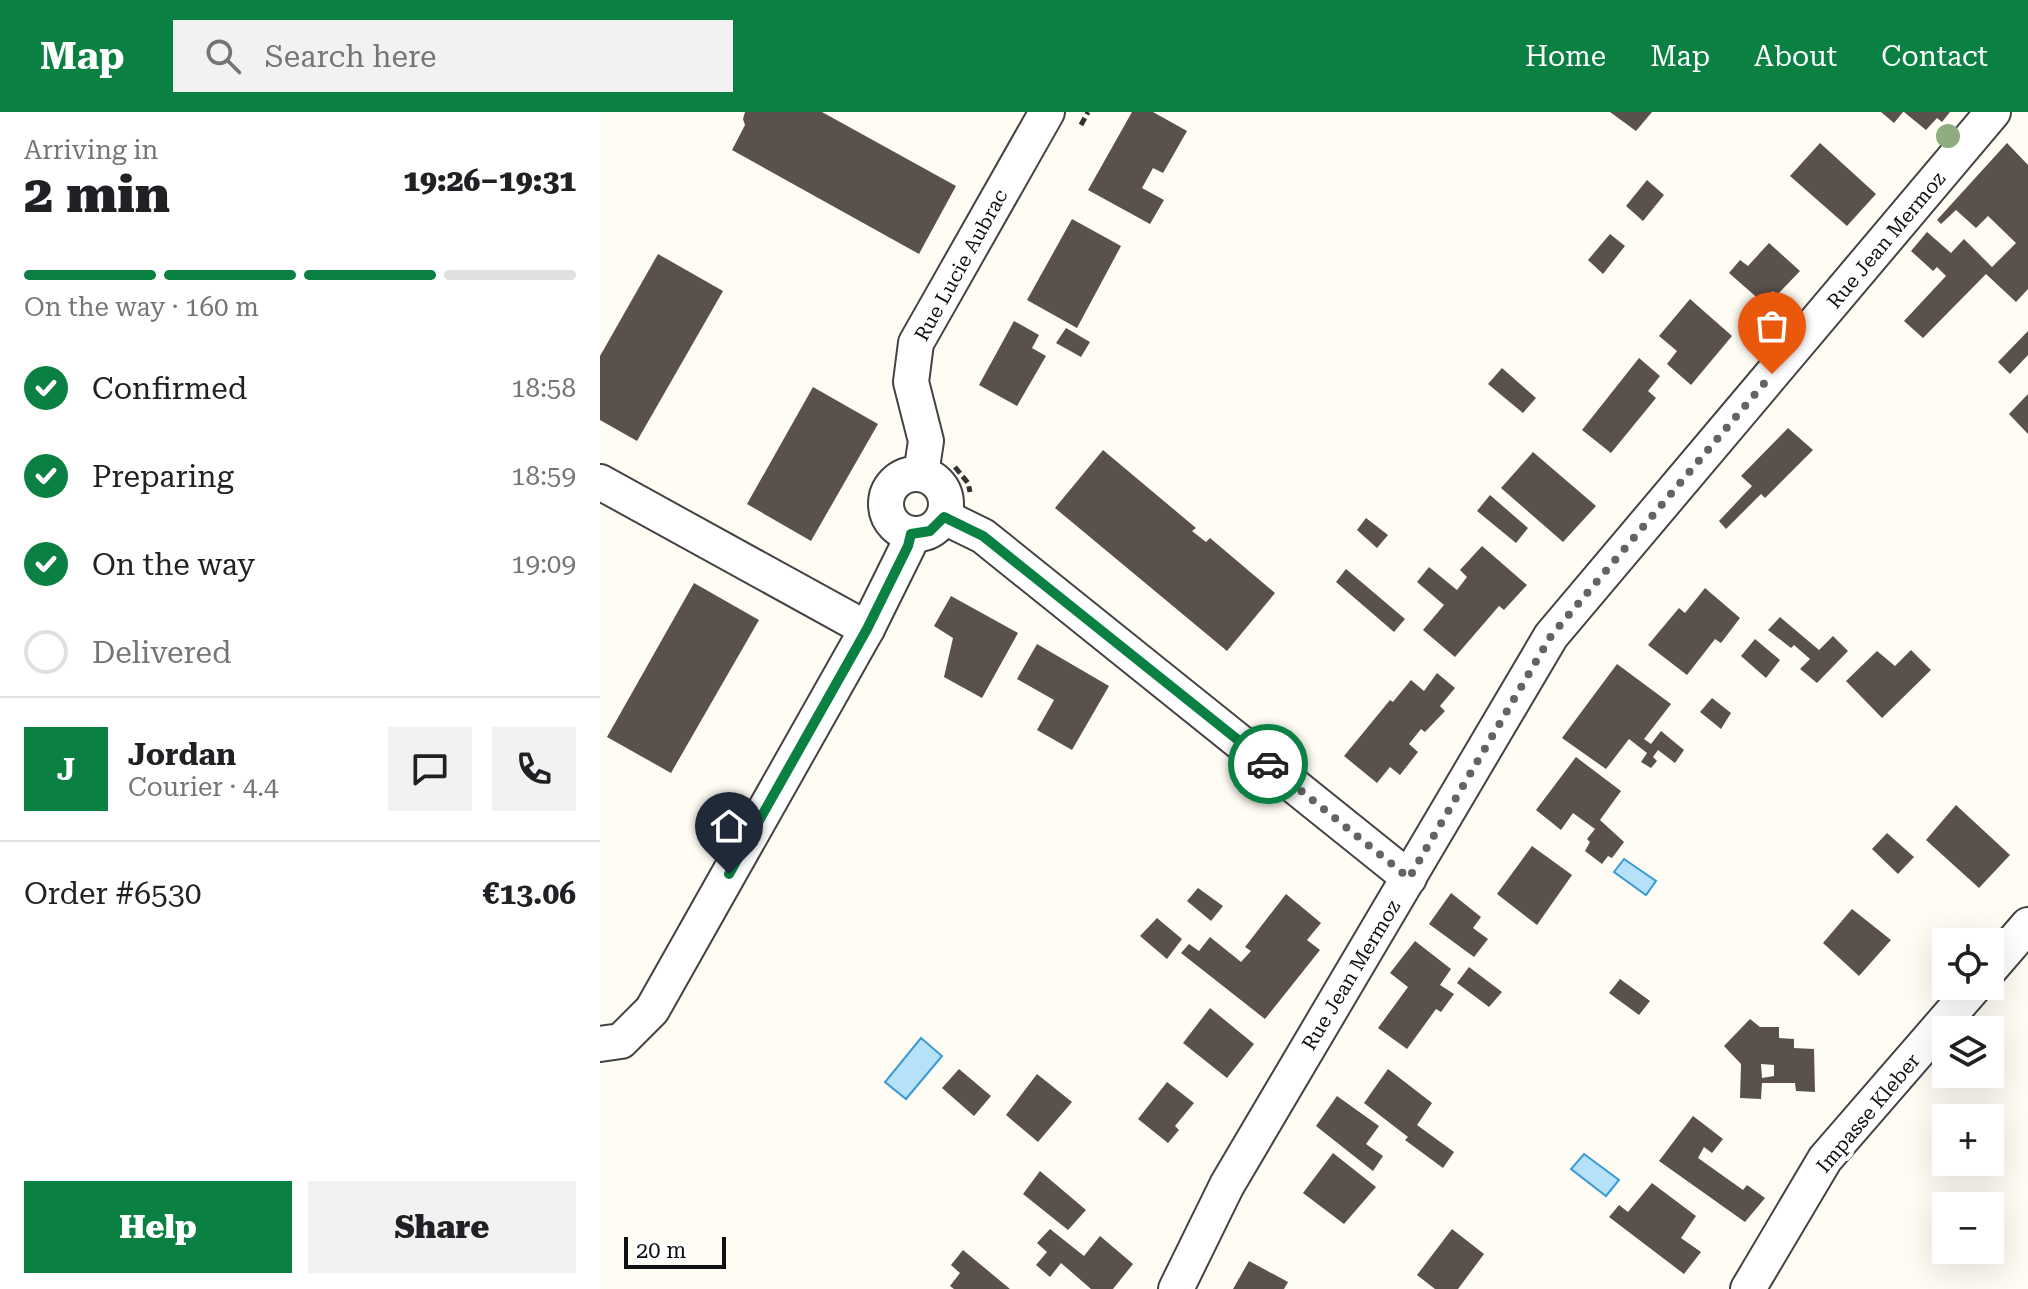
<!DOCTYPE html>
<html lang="en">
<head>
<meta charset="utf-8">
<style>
	body { margin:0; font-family:"Roboto Serif",serif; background:#f2f2f2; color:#202124; height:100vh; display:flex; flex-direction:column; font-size:30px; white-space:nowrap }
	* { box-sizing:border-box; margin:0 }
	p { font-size:26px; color:#757577 }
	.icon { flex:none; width:44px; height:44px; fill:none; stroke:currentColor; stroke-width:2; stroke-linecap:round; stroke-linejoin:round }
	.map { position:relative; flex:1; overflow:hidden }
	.sheet { display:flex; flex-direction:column; background:#fff; width:600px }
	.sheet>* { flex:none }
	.fabs { position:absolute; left:1332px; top:816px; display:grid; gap:16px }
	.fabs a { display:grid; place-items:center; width:72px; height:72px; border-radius:0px; background:#fff; box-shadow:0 8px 32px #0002; font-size:40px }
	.scale { position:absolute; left:24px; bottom:20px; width:102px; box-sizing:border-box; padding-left:8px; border:4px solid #101010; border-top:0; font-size:22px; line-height:28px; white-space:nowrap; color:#101010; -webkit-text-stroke:6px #fff; paint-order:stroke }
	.pin { position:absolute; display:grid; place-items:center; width:68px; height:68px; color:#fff; margin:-82px -34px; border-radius:50% 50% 50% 0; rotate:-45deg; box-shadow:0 0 8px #0007 }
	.pin .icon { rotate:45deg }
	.courier { position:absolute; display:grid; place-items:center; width:80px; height:80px; margin:-40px; border:6px solid #0b8043; border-radius:50%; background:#fff; color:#222; box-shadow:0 2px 10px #0007 }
	.summary em { font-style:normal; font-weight:800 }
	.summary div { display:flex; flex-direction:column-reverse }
	.summary { display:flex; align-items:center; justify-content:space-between; height:136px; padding:0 24px }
	h1 { font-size:52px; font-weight:800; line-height:60px }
	.bar { display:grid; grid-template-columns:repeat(4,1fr); gap:12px 8px; align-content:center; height:96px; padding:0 24px }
	.bar i { height:10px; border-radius:6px; background:#e0e0e0 }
	.bar .active { background:#0b8043 }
	.bar p { grid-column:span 4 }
	.line { display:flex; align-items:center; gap:20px; padding:0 24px; border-top:2px solid #e0e0e0 }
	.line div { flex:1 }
	.round { display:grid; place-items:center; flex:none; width:84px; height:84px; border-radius:0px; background:#f2f2f2 }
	ol { padding:0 24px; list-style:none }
	li { display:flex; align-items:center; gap:24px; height:88px }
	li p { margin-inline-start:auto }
	li .icon { padding:8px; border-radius:50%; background:#0b8043; color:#fff; stroke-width:4 }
	li:last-child { color:#757577 }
	li i { width:44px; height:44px; border:4px solid #e0e0e0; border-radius:50% }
	.button { display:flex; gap:16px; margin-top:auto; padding:16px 24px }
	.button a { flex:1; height:92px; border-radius:0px; background:#0b8043; color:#fff; font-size:32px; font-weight:800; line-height:92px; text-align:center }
	.button a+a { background:#f2f2f2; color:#202124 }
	header { display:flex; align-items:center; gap:48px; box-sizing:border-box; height:112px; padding:0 40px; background:#0b8043; color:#fff }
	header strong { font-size:38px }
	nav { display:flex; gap:44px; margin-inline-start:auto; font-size:28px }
	.search { width:560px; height:72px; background:#f2f2f2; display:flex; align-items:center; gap:20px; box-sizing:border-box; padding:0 28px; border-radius:0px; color:#757577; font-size:30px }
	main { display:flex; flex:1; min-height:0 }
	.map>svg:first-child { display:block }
	.water { fill:#b6e2f9; stroke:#3a9ad3; stroke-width:2 }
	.building { fill:#5a514c; fill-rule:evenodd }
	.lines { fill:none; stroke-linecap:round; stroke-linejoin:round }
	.street-casing { stroke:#434343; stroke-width:38 }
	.path { stroke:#323232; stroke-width:5; stroke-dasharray:8 4; stroke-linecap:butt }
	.street { stroke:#fff; stroke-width:34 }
	.tree { fill:#8dad7e }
	.done { stroke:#646360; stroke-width:8; stroke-dasharray:0 14.4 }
	.route { stroke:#0b8043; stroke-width:10 }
	.labels { text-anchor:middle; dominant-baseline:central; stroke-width:8; stroke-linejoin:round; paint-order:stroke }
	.street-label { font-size:20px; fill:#101010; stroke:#fff }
</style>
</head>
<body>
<header>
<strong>Map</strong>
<div class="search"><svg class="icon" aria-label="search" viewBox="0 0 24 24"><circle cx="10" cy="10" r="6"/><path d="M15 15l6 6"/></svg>Search here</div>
<nav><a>Home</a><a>Map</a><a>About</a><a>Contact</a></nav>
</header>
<main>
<section class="sheet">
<div class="summary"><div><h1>2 min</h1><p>Arriving in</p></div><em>19:26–19:31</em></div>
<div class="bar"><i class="active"></i><i class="active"></i><i class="active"></i><i></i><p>On the way · 160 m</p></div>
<ol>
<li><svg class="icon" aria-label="check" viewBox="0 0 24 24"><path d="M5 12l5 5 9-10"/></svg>Confirmed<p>18:58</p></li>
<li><svg class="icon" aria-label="check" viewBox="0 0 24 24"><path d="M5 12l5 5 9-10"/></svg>Preparing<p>18:59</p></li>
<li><svg class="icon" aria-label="check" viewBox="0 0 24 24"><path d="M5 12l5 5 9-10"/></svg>On the way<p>19:09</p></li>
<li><i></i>Delivered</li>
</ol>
<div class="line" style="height:144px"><b class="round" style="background:#0b8043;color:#fff">J</b><div><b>Jordan</b><p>Courier · 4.4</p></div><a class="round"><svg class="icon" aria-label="chat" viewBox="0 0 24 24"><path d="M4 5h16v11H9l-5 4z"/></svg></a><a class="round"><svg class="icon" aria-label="phone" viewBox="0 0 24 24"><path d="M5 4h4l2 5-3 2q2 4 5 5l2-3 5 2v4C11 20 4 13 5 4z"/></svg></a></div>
<div class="line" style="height:104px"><div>Order #6530</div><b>€13.06</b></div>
<div class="button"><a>Help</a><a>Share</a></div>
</section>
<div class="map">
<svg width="1428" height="1177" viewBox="0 0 1428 1177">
	<rect width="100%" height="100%" fill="#fffcf4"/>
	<g class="water">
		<path d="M1024 747 1056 769 1046 783 1014 760Z"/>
		<path d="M321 926 342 944 306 987 285 970Z"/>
		<path d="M984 1042 1019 1068 1006 1084 971 1057Z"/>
	</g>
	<g class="building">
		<path d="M145 0H222L356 74 319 142 132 38 145 13 143 7Z"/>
		<path d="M532 0H553L587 19 563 61 553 56 542 76 564 88 550 112 488 78Z"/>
		<path d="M1010 0H1052L1036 19Z"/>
		<path d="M1281 0H1303L1294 11Z"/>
		<path d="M1304 0H1350L1342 10 1337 6 1326 18Z"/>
		<path d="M1220 31 1276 82 1247 114 1190 64Z"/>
		<path d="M1407 31 1428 53V177L1416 190 1386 162 1323 226 1304 209 1346 164 1337 155 1333 159 1311 139 1327 120 1351 141 1364 127 1392 155 1416 131 1388 104 1376 116 1356 98 1341 112 1337 108Z"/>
		<path d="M1047 68 1064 83 1043 109 1026 94Z"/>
		<path d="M472 107 521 134 477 216 427 188Z"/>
		<path d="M1010 122 1025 134 1003 162 988 148Z"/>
		<path d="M1169 131 1200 159 1177 183 1173 179 1162 190 1129 161 1140 148 1148 154Z"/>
		<path d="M58 142 123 179 37 329 0 308V244Z"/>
		<path d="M1090 187 1132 224 1091 273 1067 252 1077 239 1059 224Z"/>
		<path d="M414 209 439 223 432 236 446 244 417 294 379 273Z"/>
		<path d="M466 216 490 230 481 245 456 231Z"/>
		<path d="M1428 219V243L1410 262 1398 250Z"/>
		<path d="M1039 246 1060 264 1048 279 1056 286 1011 341 982 318Z"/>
		<path d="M902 256 936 286 923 301 888 272Z"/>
		<path d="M213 275 278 312 211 429 147 392Z"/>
		<path d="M1428 282V322L1409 302Z"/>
		<path d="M1188 316 1213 338 1165 386 1161 382 1126 417 1119 409 1152 374 1141 364Z"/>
		<path d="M503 338 596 416 592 419 606 430 610 426 675 481 627 539 455 396Z"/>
		<path d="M933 340 996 394 963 430 901 376Z"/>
		<path d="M890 383 928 416 916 431 877 399Z"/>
		<path d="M766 406 788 423 777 436 757 418Z"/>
		<path d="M882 434 927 473 904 498 899 494 855 545 823 518 844 493 817 470 829 455 857 478 867 465 860 458Z"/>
		<path d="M746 457 805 507 794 520 736 470Z"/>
		<path d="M94 471 159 508 71 661 7 625Z"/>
		<path d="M1105 476 1140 506 1121 531 1115 527 1087 563 1048 533 1079 496 1085 501Z"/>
		<path d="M351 484 418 521 382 586 344 565 353 526 334 514Z"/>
		<path d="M1180 505 1219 538 1233 524 1248 539 1217 571 1200 557 1210 547 1194 533 1191 536 1168 518Z"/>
		<path d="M1155 527 1180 548 1166 566 1141 544Z"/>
		<path d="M437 532 509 574 472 638 437 618 454 588 417 567Z"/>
		<path d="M1311 538 1331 558 1282 606 1246 569 1277 539 1295 554Z"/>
		<path d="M1017 552 1071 592 1044 627 1051 632 1061 619 1084 638 1075 651 1058 638 1053 645 1057 649 1051 656 1041 650 1047 641 1029 627 1006 657 962 626Z"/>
		<path d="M837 561 855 576 840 594 845 599 825 620 821 617 809 632 818 640 800 663 790 655 777 671 744 644 790 588 793 590 811 568 824 579Z"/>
		<path d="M1112 586 1131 601 1121 617 1100 600Z"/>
		<path d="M976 645 1021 679 1000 708 1024 730 1012 746 1008 744 1002 752 985 739 990 730 987 727 995 717 973 701 961 718 936 698Z"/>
		<path d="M1356 693 1410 743 1379 776 1326 728Z"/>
		<path d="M1287 721 1314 745 1298 762 1272 737Z"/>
		<path d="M932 734 972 763 937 813 897 782Z"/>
		<path d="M598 776 623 794 611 809 587 789Z"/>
		<path d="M851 781 881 805 873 816 888 827 874 845 829 812Z"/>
		<path d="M686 782 721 811 707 828 720 838 665 907 581 841 589 832 599 839 610 825 641 850 651 839 645 835Z"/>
		<path d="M1252 797 1291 828 1259 864 1223 831Z"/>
		<path d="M557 806 582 827 567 847 540 824Z"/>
		<path d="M815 829 851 857 840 873 854 882 841 900 836 897 807 937 778 916 808 875 790 861Z"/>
		<path d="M869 855 902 880 889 895 857 871Z"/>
		<path d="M1020 867 1050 889 1039 903 1009 881Z"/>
		<path d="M610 896 654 932 627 966 583 931Z"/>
		<path d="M1150 907 1160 915H1179V926L1194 927V936L1214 937 1215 980 1196 979 1195 971H1162L1161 987 1140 986 1141 952 1124 934ZM1161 952 1174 953V964L1162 966Z"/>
		<path d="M359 957 391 984 374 1004 342 976Z"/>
		<path d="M788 957 832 991 817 1013 854 1040 843 1056 805 1028 808 1025 764 991Z"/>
		<path d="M437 962 472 990 438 1030 406 1003Z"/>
		<path d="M567 970 594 991 575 1014 579 1018 568 1031 538 1007Z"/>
		<path d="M737 984 779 1014 766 1032 783 1044 773 1059 716 1014Z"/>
		<path d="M1093 1004 1123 1027 1112 1041 1104 1035 1098 1046 1143 1078 1147 1073 1165 1086 1145 1110 1059 1049Z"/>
		<path d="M733 1041 776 1075 744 1112 703 1081Z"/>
		<path d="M440 1059 486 1098 468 1118 423 1082Z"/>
		<path d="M1052 1071 1096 1104 1081 1126 1101 1140 1084 1162 1009 1105 1019 1093 1028 1100Z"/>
		<path d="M450 1117 484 1144 500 1124 533 1152 513 1177H491L461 1151 450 1165 436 1153 447 1140 437 1131Z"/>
		<path d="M852 1117 884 1142 858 1177H835L817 1163Z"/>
		<path d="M363 1138 410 1177H354L350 1174 360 1161 351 1153Z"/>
		<path d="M649 1149 688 1170 684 1177H633Z"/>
	</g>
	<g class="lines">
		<g class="street-casing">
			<g id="street">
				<circle cx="316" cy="392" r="30"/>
				<path d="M321 362 326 329 311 270 316 231 447 0"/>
				<path d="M0 370 267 517"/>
				<path d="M344 405 383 424 809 766"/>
				<path d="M1390 857 1428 813"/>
				<path d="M0 932 21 929 52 898 267 517 308 434 311 422"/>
				<path d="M576 1177 627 1073 951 524 1393 0"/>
				<path d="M1148 1177 1225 1047 1375 874"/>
			</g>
		</g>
		<g class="path">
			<path d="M481 13 488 0"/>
			<path d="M355 355 368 371 370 380"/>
		</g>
		<use href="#street" class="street"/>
	</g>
	<circle class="tree" cx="1348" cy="24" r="12"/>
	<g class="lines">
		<path class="done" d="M668 652 809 766 951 524 1172 262"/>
		<path class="route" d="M129 762 267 517 308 434 311 422 330 419 344 405 383 424 668 652"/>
	</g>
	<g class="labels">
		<g class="street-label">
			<text transform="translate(1286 128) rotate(-50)">Rue Jean Mermoz</text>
			<text transform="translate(361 153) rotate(-61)">Rue Lucie Aubrac</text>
			<text transform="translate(751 863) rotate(-59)">Rue Jean Mermoz</text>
			<text transform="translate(1268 1001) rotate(-50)">Impasse Kleber</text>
		</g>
	</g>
</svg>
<div class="fabs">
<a><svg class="icon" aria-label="locate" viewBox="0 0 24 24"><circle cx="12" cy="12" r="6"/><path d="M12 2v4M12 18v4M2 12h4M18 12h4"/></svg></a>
<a><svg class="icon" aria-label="layers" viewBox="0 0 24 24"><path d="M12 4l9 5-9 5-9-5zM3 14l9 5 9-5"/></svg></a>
<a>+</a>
<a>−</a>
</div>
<div class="scale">20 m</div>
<div class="pin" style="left:1172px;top:262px;background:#ea580c"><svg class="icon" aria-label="bag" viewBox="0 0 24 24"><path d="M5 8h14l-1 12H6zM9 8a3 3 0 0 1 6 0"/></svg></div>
<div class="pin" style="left:129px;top:762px;background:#1f2937"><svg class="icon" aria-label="home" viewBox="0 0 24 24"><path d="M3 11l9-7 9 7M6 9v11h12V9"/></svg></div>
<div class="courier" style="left:668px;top:652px"><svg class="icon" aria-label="car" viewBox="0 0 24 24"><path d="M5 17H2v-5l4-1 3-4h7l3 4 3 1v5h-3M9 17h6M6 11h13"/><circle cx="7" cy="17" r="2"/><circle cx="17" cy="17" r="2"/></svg></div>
</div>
</main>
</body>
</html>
